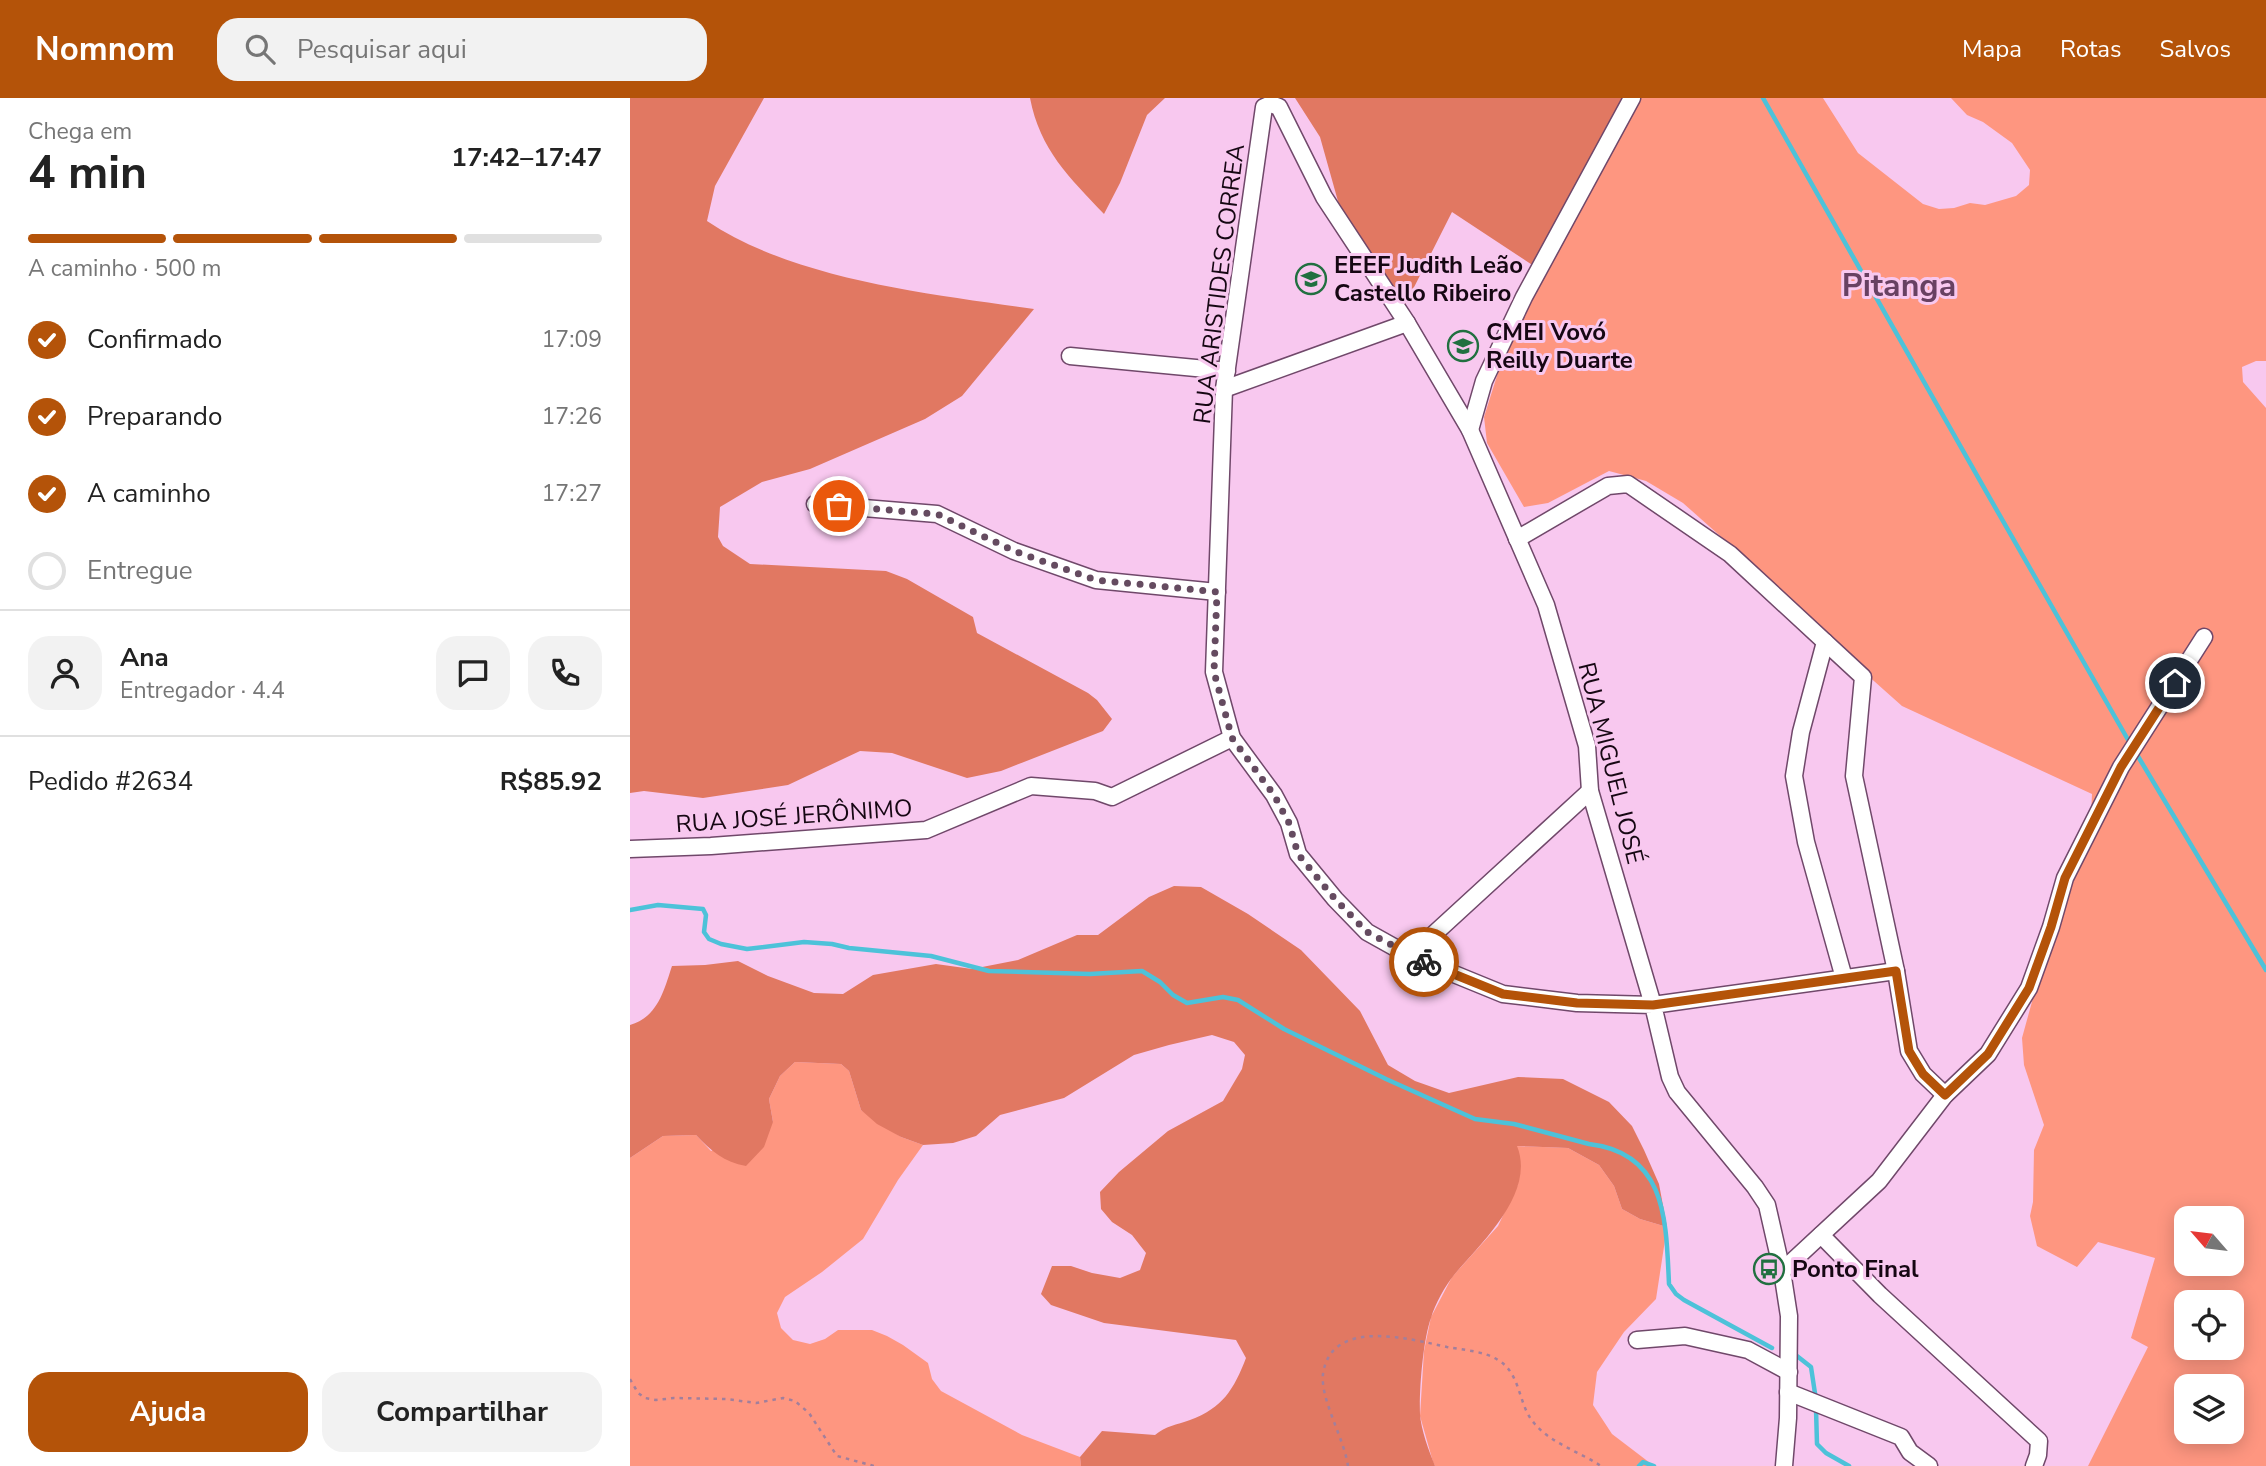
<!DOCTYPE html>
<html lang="pt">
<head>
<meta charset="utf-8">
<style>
	body { margin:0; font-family:"Nunito Sans",sans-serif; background:#f2f2f2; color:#222; height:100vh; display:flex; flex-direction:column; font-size:26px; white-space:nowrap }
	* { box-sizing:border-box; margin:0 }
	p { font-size:23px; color:#767676 }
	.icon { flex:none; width:38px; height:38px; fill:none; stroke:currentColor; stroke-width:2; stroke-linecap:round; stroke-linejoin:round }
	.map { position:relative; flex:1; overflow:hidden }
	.side { display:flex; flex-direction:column; background:#fff; width:630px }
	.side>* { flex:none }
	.needle { width:46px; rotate:298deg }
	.controls { position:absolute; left:1544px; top:1108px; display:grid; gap:14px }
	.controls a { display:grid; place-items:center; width:70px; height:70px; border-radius:14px; background:#fff; box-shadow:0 4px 18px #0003; font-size:35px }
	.pin { position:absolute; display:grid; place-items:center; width:60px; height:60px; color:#fff; margin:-30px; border:4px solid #fff; border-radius:50%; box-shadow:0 2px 7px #0007 }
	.courier { position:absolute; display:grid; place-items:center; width:70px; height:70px; margin:-35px; border:5px solid #b45309; border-radius:50%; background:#fff; color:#222; box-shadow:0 2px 9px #0007 }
	.headline em { font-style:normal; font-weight:700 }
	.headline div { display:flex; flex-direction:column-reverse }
	.headline { display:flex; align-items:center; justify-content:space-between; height:119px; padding:0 28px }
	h1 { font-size:46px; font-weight:700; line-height:52px }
	.bar { display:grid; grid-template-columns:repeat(4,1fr); gap:10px 7px; align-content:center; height:84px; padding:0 28px }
	.bar i { height:9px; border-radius:5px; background:#e0e0e0 }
	.bar .current { background:#b45309 }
	.bar p { grid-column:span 4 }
	.line { display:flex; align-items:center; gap:18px; padding:0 28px; border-top:2px solid #e0e0e0 }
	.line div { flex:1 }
	.round { display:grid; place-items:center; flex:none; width:74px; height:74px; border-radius:21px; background:#f2f2f2 }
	ol { padding:0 28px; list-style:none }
	li { display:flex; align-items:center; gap:21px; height:77px }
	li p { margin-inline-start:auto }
	li .icon { padding:7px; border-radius:50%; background:#b45309; color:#fff; stroke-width:4 }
	li:last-child { color:#767676 }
	li i { width:38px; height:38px; border:4px solid #e0e0e0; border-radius:50% }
	.button { display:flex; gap:14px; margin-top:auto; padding:14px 28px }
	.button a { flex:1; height:80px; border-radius:21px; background:#b45309; color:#fff; font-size:28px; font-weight:700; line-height:80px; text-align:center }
	.button a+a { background:#f2f2f2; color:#222 }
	header { display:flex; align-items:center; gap:42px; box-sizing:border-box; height:98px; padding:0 35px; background:#b45309; color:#fff }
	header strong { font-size:33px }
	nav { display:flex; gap:38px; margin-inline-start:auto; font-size:24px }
	.search { width:490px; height:63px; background:#f2f2f2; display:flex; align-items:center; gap:18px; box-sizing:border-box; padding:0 24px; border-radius:21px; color:#767676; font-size:26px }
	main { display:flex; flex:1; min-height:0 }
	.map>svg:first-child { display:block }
	.green { fill:#fe9680; fill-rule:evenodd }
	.forest { fill:#e17862 }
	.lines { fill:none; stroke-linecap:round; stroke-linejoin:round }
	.stream { stroke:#4dc2d9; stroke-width:4.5 }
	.minor-casing { stroke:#70486a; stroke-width:19 }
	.path { stroke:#a27f9b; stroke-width:2.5; stroke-dasharray:3.5 5; stroke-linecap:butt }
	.minor { stroke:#fff; stroke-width:16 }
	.done { stroke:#654b60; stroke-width:7; stroke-dasharray:0 12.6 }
	.route { stroke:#b45309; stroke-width:9 }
	.labels { text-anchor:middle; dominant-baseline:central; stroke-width:6; stroke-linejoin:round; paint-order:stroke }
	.poi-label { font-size:24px; font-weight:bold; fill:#160713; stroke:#f8c8ef; text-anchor:start }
	.street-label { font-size:24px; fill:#160713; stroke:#f8c8ef }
	.district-label { font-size:32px; font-weight:bold; fill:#684162; stroke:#f8c8ef }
</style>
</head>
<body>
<header>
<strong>Nomnom</strong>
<div class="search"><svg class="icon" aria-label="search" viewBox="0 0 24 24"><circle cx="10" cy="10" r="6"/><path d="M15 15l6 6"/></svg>Pesquisar aqui</div>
<nav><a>Mapa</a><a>Rotas</a><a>Salvos</a></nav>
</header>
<main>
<section class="side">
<div class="headline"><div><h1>4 min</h1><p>Chega em</p></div><em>17:42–17:47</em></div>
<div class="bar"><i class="current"></i><i class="current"></i><i class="current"></i><i></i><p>A caminho · 500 m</p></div>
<ol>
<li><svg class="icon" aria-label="check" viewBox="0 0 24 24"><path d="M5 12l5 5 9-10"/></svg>Confirmado<p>17:09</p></li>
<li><svg class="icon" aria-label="check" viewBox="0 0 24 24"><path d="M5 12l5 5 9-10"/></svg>Preparando<p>17:26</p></li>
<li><svg class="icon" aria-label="check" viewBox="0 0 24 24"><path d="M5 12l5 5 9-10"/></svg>A caminho<p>17:27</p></li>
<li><i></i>Entregue</li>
</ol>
<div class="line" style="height:126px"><a class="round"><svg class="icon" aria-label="person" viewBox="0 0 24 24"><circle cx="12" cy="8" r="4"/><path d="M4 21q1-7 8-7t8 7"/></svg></a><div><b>Ana</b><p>Entregador · 4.4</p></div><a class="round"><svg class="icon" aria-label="chat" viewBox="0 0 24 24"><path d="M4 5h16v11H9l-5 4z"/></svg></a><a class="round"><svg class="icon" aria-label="phone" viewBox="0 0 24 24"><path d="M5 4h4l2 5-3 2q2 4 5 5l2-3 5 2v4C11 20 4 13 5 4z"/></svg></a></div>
<div class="line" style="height:91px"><div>Pedido #2634</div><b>R$85.92</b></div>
<div class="button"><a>Ajuda</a><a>Compartilhar</a></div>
</section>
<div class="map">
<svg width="1636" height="1368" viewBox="0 0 1636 1368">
	<rect width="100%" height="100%" fill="#f8c8ef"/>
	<g class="green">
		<path d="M1001 0H1193L1228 55 1293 106 1309 111 1324 110 1340 105 1355 107 1386 98 1399 87 1400 72 1382 45 1353 24 1337 17 1321 0H1636V263H1626L1612 269 1613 284 1636 310V1368H1458L1518 1249 1501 1240 1525 1160 1468 1144 1447 1169 1407 1148 1400 1118 1403 1104 1404 1052 1414 1027 1394 967 1392 940 1424 824 1460 739 1462 696 1272 608 1199 543 1133 476 1053 405 1016 383 979 373 918 405 894 409 857 345 854 319 877 246ZM1556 1120H1601V1166H1556ZM1556 1204H1601V1250H1556ZM1556 1288H1601V1334H1556Z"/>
		<path d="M165 964 211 966 219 973 231 1012 271 1039 293 1047 268 1082 233 1141 192 1174 155 1199 147 1215 151 1230 163 1242 180 1246 195 1241 208 1232H242L257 1238 273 1247 298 1265 302 1281 311 1293 392 1337 450 1359 451 1368H0V1060L33 1038 66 1037 81 1053 143 1024 139 1001 150 978Z"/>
		<path d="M886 1048 938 1050 969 1067 984 1088 992 1111 1010 1121 1037 1129 1026 1201 994 1234 967 1274 963 1307 982 1336 1024 1368H805L803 1364 790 1318 794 1253 801 1219 822 1179 868 1128 888 1086Z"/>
	</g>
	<g class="forest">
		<path d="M0 0H134L85 88 77 123C165 182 300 196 404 211L332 298 295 321 180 371 132 384 90 409 88 439 93 448 120 466 256 473 277 481 343 519 347 535 458 595 467 602 482 621 473 633 371 673 337 680 262 655 230 653 158 687 73 700 14 693 0 695Z"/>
		<path d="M400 0H535L517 17 490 85 474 116C439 79 410 52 400 0Z"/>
		<path d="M665 0H1001L913 174 822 114 768 221 711 114 690 39Z"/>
		<path d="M544 788 571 789 618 816 671 852 730 913 758 967 785 983 819 995 888 979 933 981 979 1004 1002 1028 1014 1052 1029 1086 1037 1129 1010 1121 992 1111 984 1088 969 1067 938 1050 887 1048C906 1095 851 1145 824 1177 815 1188 805 1206 801 1220 793 1241 789 1293 790 1316 791 1332 799 1353 805 1368H451L450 1359 472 1333 525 1337C536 1328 546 1327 560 1322 593 1310 604 1291 616 1260L606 1242 474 1225 421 1207 411 1196 422 1168H441L462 1175 490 1180 510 1172 516 1155 502 1137 482 1124 471 1111 470 1094 489 1074 538 1033 593 1003 612 971 615 957 604 944 582 937 539 947 504 957 434 1000 370 1017 346 1038 323 1045 293 1047 271 1039 247 1026 231 1012 219 973 211 966 165 964 150 978 139 1001 143 1024 134 1049 116 1068C94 1064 81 1053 66 1037L33 1038 0 1060V927C28 919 34 892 42 868L75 867 108 863 138 878 184 895 213 896 243 877 306 866 342 871 388 862 447 837H468L519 799Z"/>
	</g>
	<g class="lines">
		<g class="stream">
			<path d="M1133 0C1256 216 1377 432 1501 647"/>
			<path d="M1506 655 1636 872"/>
			<path d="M0 812 28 807 73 811 76 817 74 834 79 841 91 846 117 851 174 844 202 846 219 850 301 858 359 873 460 876 512 873 530 884 543 897 557 905 593 899 608 902 654 931 756 981 845 1021 884 1026 959 1046C1037 1055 1036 1123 1039 1186L1046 1196 1054 1202 1142 1250"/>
			<path d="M1167 1258 1181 1269 1186 1302"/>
			<path d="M1186 1311 1187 1346 1196 1355 1219 1368"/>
			<path d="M1009 1368 1013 1364 1024 1368"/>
		</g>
		<g class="minor-casing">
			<g id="minor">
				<path d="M440 258 597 273"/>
				<path d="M594 291 777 225"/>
				<path d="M840 332 854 283 894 199 1002 0"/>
				<path d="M185 406 307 416 384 453 466 482 587 494"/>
				<path d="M887 441 978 388 998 386 1100 456 1233 579 1224 678 1266 873 1279 953 1293 976 1315 997"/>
				<path d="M1195 544 1171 634 1164 678 1176 744 1214 880"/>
				<path d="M0 751 81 748 296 732 401 688 465 693 482 699 602 640"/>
				<path d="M780 858 960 693"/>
				<path d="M1191 1137 1250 1197 1409 1343 1408 1357 1404 1368"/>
				<path d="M1152 1173 1249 1083 1315 997 1358 956 1399 890 1421 829 1435 780 1491 669 1574 539"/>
				<path d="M1007 1242 1055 1238 1118 1252 1159 1274"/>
				<path d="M1158 1294 1271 1339 1280 1354 1299 1368"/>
				<path d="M1154 1368 1158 1320 1159 1218 1152 1173 1137 1107 1125 1089 1047 994 1040 979 1023 907 960 693 957 648 916 507 840 332 777 225 694 99 649 9 641 6 634 9 594 291 584 574 602 640 644 697 659 725 668 756 705 801 737 834 780 858 873 896 947 905 1023 907 1266 873"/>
			</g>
		</g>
		<g class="path">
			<path d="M0 1281 8 1295 15 1300 26 1302 44 1300 96 1301 126 1305 153 1300 165 1303 179 1315 207 1358 244 1368"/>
			<path d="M718 1368C714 1340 690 1301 693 1276 701 1219 780 1241 817 1249 833 1252 854 1253 868 1262 891 1275 888 1307 904 1325 920 1345 950 1354 971 1368"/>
		</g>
		<use href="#minor" class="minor"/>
	</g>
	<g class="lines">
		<path class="done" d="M209 408 307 416 384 453 466 482 587 494 584 574 602 640 644 697 659 725 668 756 705 801 737 834 794 864"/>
		<path class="route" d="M794 864 873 896 947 905 1023 907 1266 873 1279 953 1293 976 1315 997 1358 956 1399 890 1421 829 1435 780 1491 669 1545 585"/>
	</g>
	<defs>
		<g id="school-ring" transform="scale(1.575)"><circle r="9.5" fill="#f8c8ef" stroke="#217040" stroke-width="1.5"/><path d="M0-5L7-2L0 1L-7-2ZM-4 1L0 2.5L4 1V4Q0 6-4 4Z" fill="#217040"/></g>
		<g id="bus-ring" transform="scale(1.575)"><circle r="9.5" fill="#f8c8ef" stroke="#217040" stroke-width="1.5"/><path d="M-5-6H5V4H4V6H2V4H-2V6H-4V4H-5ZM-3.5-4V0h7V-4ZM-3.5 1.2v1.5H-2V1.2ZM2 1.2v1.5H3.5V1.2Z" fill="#217040"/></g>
	</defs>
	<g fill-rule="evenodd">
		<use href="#school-ring" x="681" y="181"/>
		<use href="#school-ring" x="833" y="248"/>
		<use href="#bus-ring" x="1139" y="1171"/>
	</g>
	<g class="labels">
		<g class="poi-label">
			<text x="704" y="167">EEEF Judith Leão<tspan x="704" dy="28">Castello Ribeiro</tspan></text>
			<text x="856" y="234">CMEI Vovó<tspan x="856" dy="28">Reilly Duarte</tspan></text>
			<text x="1162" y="1171">Ponto Final</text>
		</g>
		<g class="street-label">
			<text transform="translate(589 186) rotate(-83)">RUA ARISTIDES CORREA</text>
			<text transform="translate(981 665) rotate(76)">RUA MIGUEL JOSÉ</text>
			<text transform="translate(164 718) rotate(-4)">RUA JOSÉ JERÔNIMO</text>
		</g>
		<g class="district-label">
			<text x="1269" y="187">Pitanga</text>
		</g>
	</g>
</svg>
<div class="controls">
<a><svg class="needle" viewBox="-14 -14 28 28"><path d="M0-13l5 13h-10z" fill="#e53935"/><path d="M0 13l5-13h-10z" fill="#767676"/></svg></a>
<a><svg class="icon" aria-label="locate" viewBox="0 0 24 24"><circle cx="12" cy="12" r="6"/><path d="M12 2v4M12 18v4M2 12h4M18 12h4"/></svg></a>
<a><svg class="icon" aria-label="layers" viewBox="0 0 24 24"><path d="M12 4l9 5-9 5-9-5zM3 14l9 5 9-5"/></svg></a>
</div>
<div class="pin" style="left:209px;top:408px;background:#ea580c"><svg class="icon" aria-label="bag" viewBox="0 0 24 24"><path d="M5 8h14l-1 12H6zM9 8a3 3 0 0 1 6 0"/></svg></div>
<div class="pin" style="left:1545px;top:585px;background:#1f2937"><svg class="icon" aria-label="home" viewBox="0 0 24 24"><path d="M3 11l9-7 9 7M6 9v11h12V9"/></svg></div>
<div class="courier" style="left:794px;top:864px"><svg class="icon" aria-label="bike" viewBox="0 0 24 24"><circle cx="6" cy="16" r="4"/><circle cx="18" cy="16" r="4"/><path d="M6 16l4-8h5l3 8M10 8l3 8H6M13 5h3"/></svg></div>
</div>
</main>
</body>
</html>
